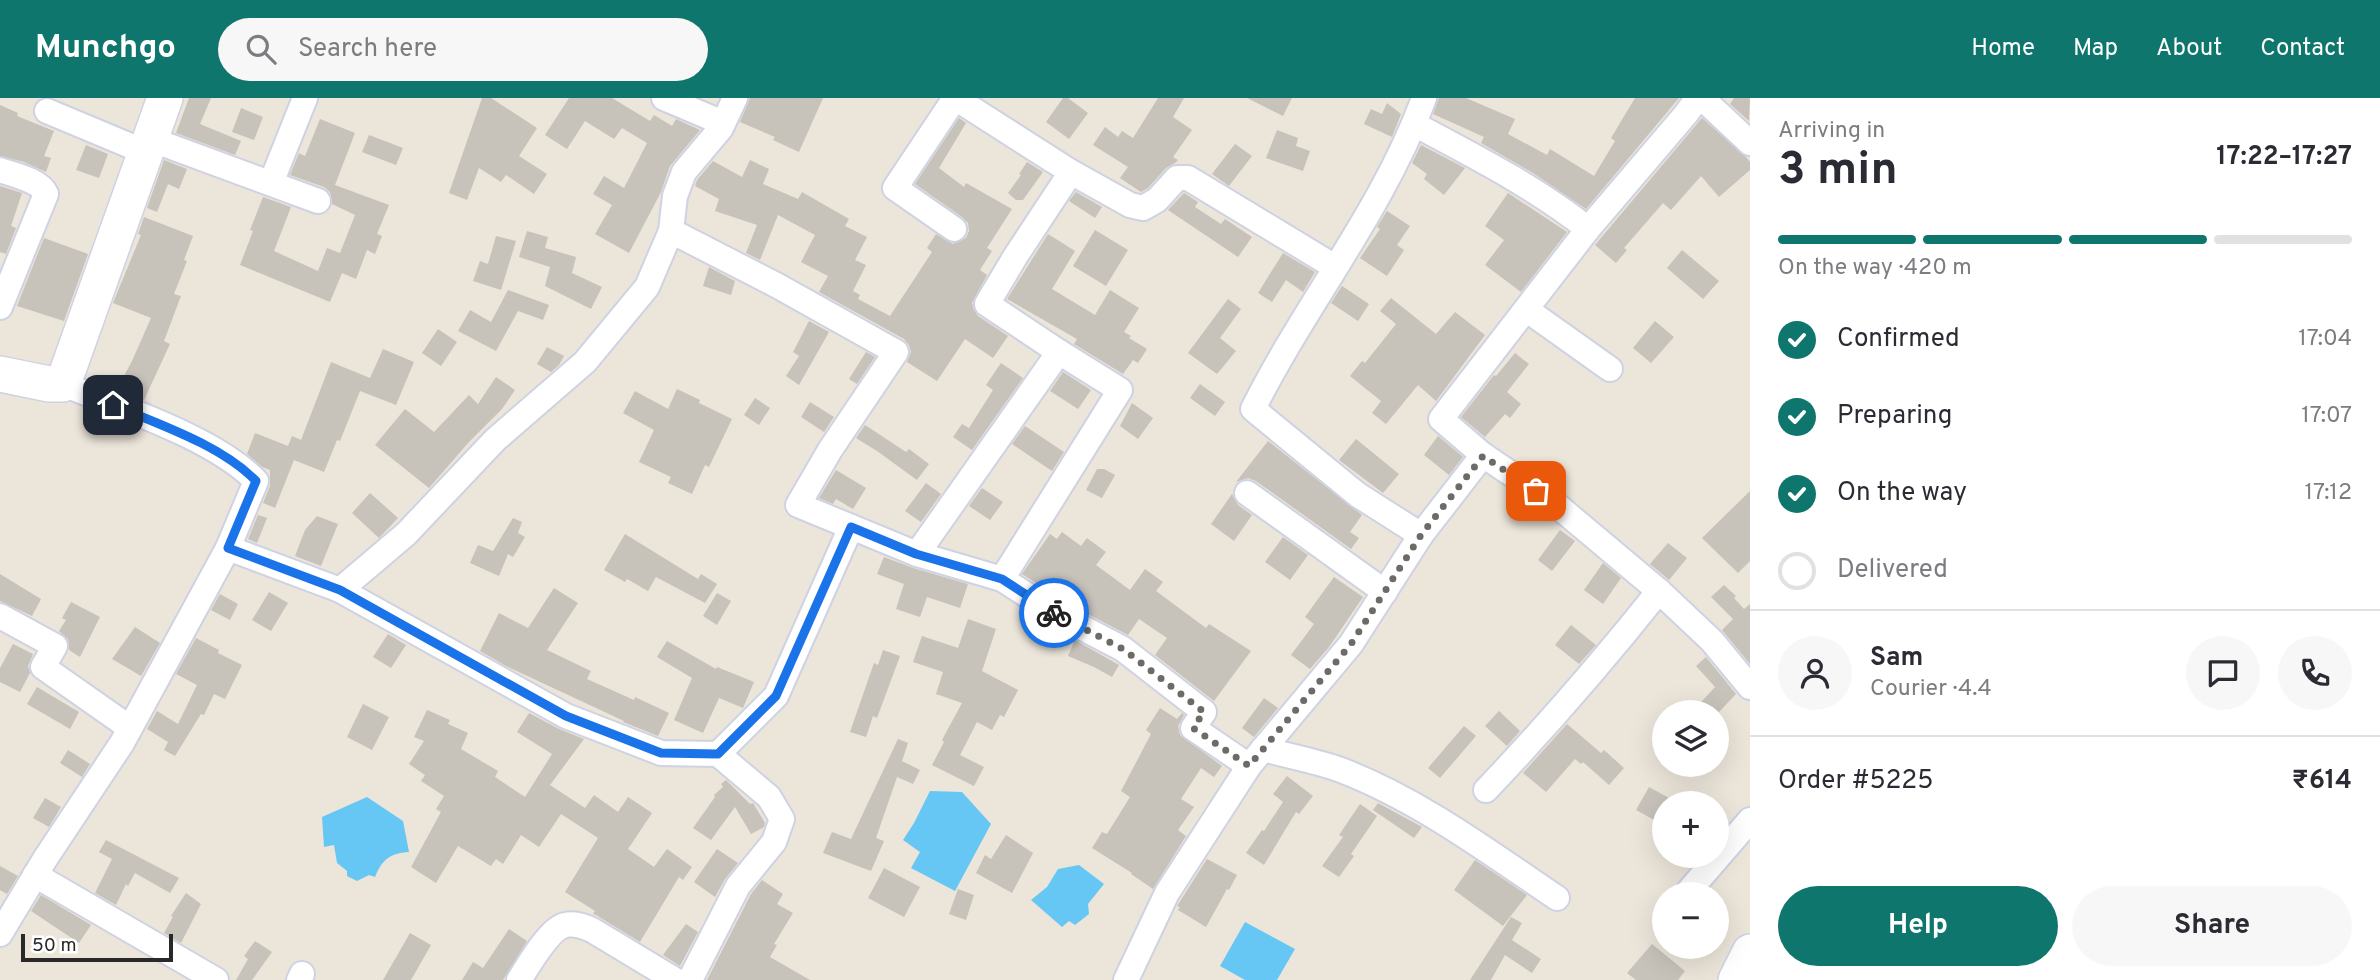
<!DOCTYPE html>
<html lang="en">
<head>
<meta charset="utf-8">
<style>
	body { margin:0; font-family:Overpass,sans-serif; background:#f7f7f7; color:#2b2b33; height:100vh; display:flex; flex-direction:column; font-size:26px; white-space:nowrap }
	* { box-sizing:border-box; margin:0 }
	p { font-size:23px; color:#7c7c81 }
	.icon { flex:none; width:38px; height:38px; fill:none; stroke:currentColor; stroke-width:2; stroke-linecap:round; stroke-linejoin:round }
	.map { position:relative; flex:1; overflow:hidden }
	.sheet { display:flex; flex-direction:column; background:#fff; width:630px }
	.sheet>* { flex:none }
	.buttons { position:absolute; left:1652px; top:602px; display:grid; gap:14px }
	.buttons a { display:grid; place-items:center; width:77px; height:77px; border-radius:50%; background:#fff; box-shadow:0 7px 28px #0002; font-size:35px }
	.scale { position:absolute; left:21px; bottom:18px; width:152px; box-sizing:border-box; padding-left:7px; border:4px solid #292929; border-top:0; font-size:19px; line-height:24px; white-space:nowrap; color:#292929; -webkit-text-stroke:5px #fff; paint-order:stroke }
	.pin { position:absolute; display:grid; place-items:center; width:60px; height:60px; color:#fff; margin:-30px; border-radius:14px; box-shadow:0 4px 10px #0006 }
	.courier { position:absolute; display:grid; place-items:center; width:70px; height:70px; margin:-35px; border:5px solid #1a73e8; border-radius:50%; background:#fff; color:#222; box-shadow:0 2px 9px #0007 }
	.headline em { font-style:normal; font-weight:700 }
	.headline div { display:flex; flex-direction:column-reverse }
	.headline { display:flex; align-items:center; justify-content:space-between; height:119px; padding:0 28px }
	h1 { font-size:46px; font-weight:700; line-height:52px }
	.bar { display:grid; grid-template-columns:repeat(4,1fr); gap:10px 7px; align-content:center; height:84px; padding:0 28px }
	.bar i { height:9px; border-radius:5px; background:#e1e1e2 }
	.bar .current { background:#0f766e }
	.bar p { grid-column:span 4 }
	.line { display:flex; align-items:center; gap:18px; padding:0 28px; border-top:2px solid #e1e1e2 }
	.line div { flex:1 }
	.round { display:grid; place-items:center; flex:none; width:74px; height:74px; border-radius:37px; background:#f7f7f7 }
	ol { padding:0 28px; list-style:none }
	li { display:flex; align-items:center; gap:21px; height:77px }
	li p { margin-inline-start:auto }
	li .icon { padding:7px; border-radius:50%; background:#0f766e; color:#fff; stroke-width:4 }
	li:last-child { color:#7c7c81 }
	li i { width:38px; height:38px; border:4px solid #e1e1e2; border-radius:50% }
	.action { display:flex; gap:14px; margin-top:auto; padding:14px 28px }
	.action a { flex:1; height:80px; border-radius:42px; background:#0f766e; color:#fff; font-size:28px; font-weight:700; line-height:80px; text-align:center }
	.action a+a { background:#f7f7f7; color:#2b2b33 }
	header { display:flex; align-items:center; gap:42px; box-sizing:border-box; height:98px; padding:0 35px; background:#0f766e; color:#fff }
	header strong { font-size:33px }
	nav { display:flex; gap:38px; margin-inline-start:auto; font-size:24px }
	.search { width:490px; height:63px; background:#f7f7f7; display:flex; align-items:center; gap:18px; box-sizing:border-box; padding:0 24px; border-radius:38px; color:#7c7c81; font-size:26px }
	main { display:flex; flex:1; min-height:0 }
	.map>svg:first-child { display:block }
	.water { fill:#67c7f4 }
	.building { fill:#c7c2ba }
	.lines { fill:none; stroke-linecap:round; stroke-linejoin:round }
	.street-casing { stroke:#cfd2e3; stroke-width:28 }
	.secondary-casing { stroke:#cfd2e3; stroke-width:38 }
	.street { stroke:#fff; stroke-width:24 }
	.secondary { stroke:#fff; stroke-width:35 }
	.done { stroke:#6d6b67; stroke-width:7; stroke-dasharray:0 12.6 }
	.route { stroke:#1a73e8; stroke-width:9 }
</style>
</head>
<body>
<header>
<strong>Munchgo</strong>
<div class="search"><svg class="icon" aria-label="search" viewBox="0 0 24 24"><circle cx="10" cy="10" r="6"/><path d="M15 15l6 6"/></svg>Search here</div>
<nav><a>Home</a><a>Map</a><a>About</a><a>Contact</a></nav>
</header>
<main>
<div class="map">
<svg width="1750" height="882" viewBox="0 0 1750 882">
	<rect width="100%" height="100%" fill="#ece5da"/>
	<g class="water">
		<path d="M930 693 962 694 991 726 955 793 911 770 920 754 903 742 914 725Z"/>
		<path d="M367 699 403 723 409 754C390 755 382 762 375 779L369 777 357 783 347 778V773L337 765 334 747 324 749 322 719Z"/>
		<path d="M1079 767 1104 786 1088 806 1089 816 1075 827 1069 823 1062 829 1031 802 1047 789 1058 771Z"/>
		<path d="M1245 824 1295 851 1277 882H1245L1220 868Z"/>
	</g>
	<g class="building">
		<path d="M189 0H211L200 26 241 43 235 57 176 35Z"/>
		<path d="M482 0H491L537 30 519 58 547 76 534 96 506 77 501 84 479 70 467 102 449 95Z"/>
		<path d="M569 0H612L650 23 654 17 672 28 676 21 700 32 670 68 661 94 629 155 595 136 612 107 593 96 604 78 624 90 647 45 622 30 614 41 585 23 567 51 545 37Z"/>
		<path d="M750 0H823L799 54 773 42 775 39 740 24Z"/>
		<path d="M1063 0H1068L1088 15 1069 41 1046 24Z"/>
		<path d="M1158 0H1184L1173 19 1192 32 1173 59 1178 62 1175 65 1166 70 1148 90 1141 94 1120 80 1128 69 1093 47 1105 29 1118 39 1122 33 1133 40Z"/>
		<path d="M1247 0H1292L1283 18Z"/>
		<path d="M1439 0H1466L1515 21 1508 36 1547 57 1550 51 1594 78 1615 43 1611 40 1635 0H1679L1586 111 1533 75 1481 45 1484 39 1433 16Z"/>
		<path d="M1734 0H1750L1749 23 1730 6Z"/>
		<path d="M1387 5 1401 16 1392 39 1364 26 1371 11 1382 16Z"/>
		<path d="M0 7 18 15 17 18 54 33 44 58 51 60 46 74 24 64 0 58Z"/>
		<path d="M241 10 263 19 254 42 232 34Z"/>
		<path d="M959 20 966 25 939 70 964 89 966 85 1012 111 987 150 992 153 980 172 987 177 972 205 974 212 978 218 1008 238 993 260 965 241 937 283 907 264 911 254 909 247 904 241 819 194 828 178 801 164 815 137 778 117 760 162 746 155 757 127 715 113 719 101 695 88 697 82 713 63 742 79 750 62 769 71 763 86 798 101 802 94 849 121 845 128 867 139 855 162 866 167 853 193 860 197 858 201 890 218 932 154 927 150 936 136 953 146 966 140 969 133 968 125 962 119 915 86Z"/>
		<path d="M1702 20 1746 59 1750 64V72L1719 99 1701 78 1671 112 1663 105 1624 150 1627 152 1616 165 1595 147Z"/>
		<path d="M320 21 355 35 335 87 389 107 377 136 382 138 375 156 367 152 356 181 342 175 330 204 240 167 253 133 250 132 263 99 291 109 274 153 318 173 327 150 340 155 355 117 332 106 330 94 324 89 290 77 299 55 305 58Z"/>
		<path d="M1277 32 1298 40 1296 48 1310 53 1303 73 1266 60Z"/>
		<path d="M369 37 403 50 396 67 362 54Z"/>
		<path d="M1235 46 1252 58 1229 88 1212 76Z"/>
		<path d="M86 47 108 56 99 80 76 72Z"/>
		<path d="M1421 47 1465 70 1444 97 1424 81 1427 76 1412 65Z"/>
		<path d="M164 62 187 71 179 91 168 86 157 114 147 110Z"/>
		<path d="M1027 64 1043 74 1023 102H1016L1008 95 1021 77 1019 76Z"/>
		<path d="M0 88 22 95 11 128 16 130 6 156 0 154Z"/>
		<path d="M1076 94 1102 109 1095 120 1069 103Z"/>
		<path d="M1184 95 1198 104 1195 109 1221 126 1225 121 1252 139 1238 159 1168 112Z"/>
		<path d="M1508 95 1567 134 1521 194 1485 167 1504 142 1485 128Z"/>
		<path d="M1387 113 1410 128 1397 147 1404 152 1387 178 1360 160 1380 131 1377 129Z"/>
		<path d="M144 119 193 138 184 162 187 163 174 196 181 198 164 243 170 246 144 302 117 291 132 263 151 220 113 205 141 137 138 136Z"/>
		<path d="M1095 132 1128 152 1106 188 1073 168Z"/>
		<path d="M527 133 548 139 545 150 576 159 572 175 602 189 591 211 545 188 550 169 519 159Z"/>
		<path d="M1048 136 1075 153 1052 191 1095 217 1110 192 1139 210 1124 234 1131 238 1129 240 1147 251 1138 265 1133 262 1123 276 1074 246 1077 241 1007 201Z"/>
		<path d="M496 138 516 143 501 192 473 183 480 163 488 166Z"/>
		<path d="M44 140 88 156 64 223 17 208Z"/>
		<path d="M1682 152 1719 183 1703 201 1667 170Z"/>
		<path d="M1283 155 1315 174 1303 194 1286 182 1272 204 1258 195Z"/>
		<path d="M709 169 735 183 731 197 703 188Z"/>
		<path d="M1342 188 1369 206 1358 223 1331 205Z"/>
		<path d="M508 192 549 207 543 222 518 213 496 253 458 233 470 212 491 224Z"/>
		<path d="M1391 200 1436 236 1455 214 1485 237 1436 303 1418 287 1386 326 1372 315 1381 303 1350 278 1362 263 1365 265 1396 226 1380 213Z"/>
		<path d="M1228 201 1241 211 1220 240 1236 253 1217 276 1188 255Z"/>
		<path d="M809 223 829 234 799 287 786 278 799 258 793 254Z"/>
		<path d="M1655 223 1674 239 1651 265 1633 250Z"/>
		<path d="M438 231 457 244 441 268 422 255Z"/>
		<path d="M547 249 564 258 559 267 551 274 537 266Z"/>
		<path d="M383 251 414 264 396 307 360 293 340 343 337 342 324 374 294 362 275 410 263 405 270 388V372L262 369 247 356 255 335 288 348 292 338 301 342 331 264 370 280Z"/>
		<path d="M866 254 875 259 857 286 849 281Z"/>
		<path d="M1515 255 1529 266 1507 294 1521 306 1510 320 1505 316 1485 339 1461 319 1494 277 1496 278Z"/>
		<path d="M1001 265 1023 280 972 352 953 339 962 326 969 330 993 292 986 287Z"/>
		<path d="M1063 274 1091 292 1078 311 1050 293Z"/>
		<path d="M496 279 515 292 502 311 469 344 429 390 375 347 405 311 434 334 469 297 478 306Z"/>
		<path d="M1200 286 1225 304 1215 318 1190 300Z"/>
		<path d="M677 291 700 302 699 305 732 321 709 369 705 367 692 396 668 385 671 379 639 364 654 332 623 315 635 293 668 311Z"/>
		<path d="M755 300 770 310 759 327 744 317Z"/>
		<path d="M810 304 834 319 824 334 801 319Z"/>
		<path d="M1132 305 1153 320 1138 341 1120 328Z"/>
		<path d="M865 327 906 354 909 351 929 366 917 382 877 353 856 340Z"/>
		<path d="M1025 328 1064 354 1052 373 1012 346Z"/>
		<path d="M1438 338 1463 359 1449 377 1424 357Z"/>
		<path d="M1356 341 1399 376 1383 395 1339 362Z"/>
		<path d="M1268 343 1362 417 1350 434 1359 440 1351 451 1256 383 1248 380 1236 384Z"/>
		<path d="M1097 371H1104L1115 377 1102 400 1086 392Z"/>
		<path d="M836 372 866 390 853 411 836 401 833 406 819 400Z"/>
		<path d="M926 385 941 396 921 424 905 413Z"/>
		<path d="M982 390 1003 404 990 422 969 408Z"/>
		<path d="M1750 393V463L1738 475 1702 440Z"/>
		<path d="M370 395 398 420 379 440 352 415Z"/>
		<path d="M1232 396 1238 407 1252 417 1234 443 1211 426Z"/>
		<path d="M258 417 267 420 257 445 248 441Z"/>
		<path d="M317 418 338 426 321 468 295 458 305 432Z"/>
		<path d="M513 420 522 424 518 435 525 439 513 459 508 456 499 478 470 465 478 447 493 453Z"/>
		<path d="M1560 432 1575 443 1552 473 1538 462Z"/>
		<path d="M1062 434 1081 448 1087 440 1106 454 1096 467 1130 492 1145 471 1163 484 1156 493 1206 530 1209 526 1251 553 1214 603 1155 557 1167 540 1139 521 1128 537 1065 504 1022 476 1050 436 1057 441Z"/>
		<path d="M625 436 698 481 701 476 717 486 705 505 656 479 648 493 627 481 625 484 604 472Z"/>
		<path d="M1283 439 1308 457 1290 482 1265 464Z"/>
		<path d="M1668 445 1687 460 1669 482 1650 466Z"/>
		<path d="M884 459 913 470 968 486 960 510 927 499 920 519 896 511 904 486 877 476Z"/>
		<path d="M1603 465 1621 480 1603 506 1584 492Z"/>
		<path d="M0 476 41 501 32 518 0 503Z"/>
		<path d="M1334 479 1363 499 1329 549 1310 571 1291 557 1314 526 1305 519Z"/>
		<path d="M1724 487 1736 498 1734 500 1744 511 1750 506V566L1722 532 1733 521 1711 499Z"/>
		<path d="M554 490 578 505 547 552 591 573 587 581 634 602 635 599 669 615 658 638 623 624 624 623 506 568 480 553 499 515 528 530Z"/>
		<path d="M269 494 288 505 271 533 252 522Z"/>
		<path d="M717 495 731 503 717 527 703 518Z"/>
		<path d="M220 496 238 506 230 522 211 512Z"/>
		<path d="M71 504 100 519 80 559 69 552 68 541 59 533 66 522 62 520Z"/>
		<path d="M968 521 996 531 982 573 1018 592 1004 619 1000 617 992 632 977 624 960 657 984 669 974 688 932 667 944 644 942 642 962 605 936 596 943 574 913 564 922 538 958 550Z"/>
		<path d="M1571 527 1596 547 1579 566 1555 547Z"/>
		<path d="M135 529 160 545 141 578 112 561Z"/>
		<path d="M388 536 406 547 391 570 373 559Z"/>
		<path d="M196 540 219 552 218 555 242 567 225 601 214 596 204 617 201 616 175 658 164 652 168 644 147 631 157 613 178 626 197 587 176 576Z"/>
		<path d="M1075 542 1119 567 1112 579 1094 569 1068 558Z"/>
		<path d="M667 543 716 571 717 569 754 584 743 610 719 600 703 635 674 622 692 580 657 559Z"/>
		<path d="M13 546 33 556 28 568 30 575 20 594 0 584V570Z"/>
		<path d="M883 552 900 558 877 620 873 618 866 639 850 634 874 565 878 567Z"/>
		<path d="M1706 559 1736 596 1719 614H1692L1715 589 1696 568Z"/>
		<path d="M37 589 79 614 70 631 27 606Z"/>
		<path d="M1264 600 1278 610 1254 639 1242 630Z"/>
		<path d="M363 606 389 619 372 652 347 639Z"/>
		<path d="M1160 610 1177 621 1182 615 1184 617 1178 628 1180 637 1222 668 1214 679 1201 670 1181 701 1194 709 1178 732 1186 738 1153 791 1131 776 1132 775 1092 750 1102 734 1107 736 1130 699 1121 693 1151 636 1146 632Z"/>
		<path d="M427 612 450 622 448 626 468 635 461 651 498 673 495 679 525 699 552 656 517 634 529 615 559 631 584 641 550 687 585 710 594 697 618 714 628 699 652 715 628 751 654 769 667 751 692 769 683 782 679 779 640 844 596 817 593 816 595 813 565 794 598 740 561 716 539 749 521 737 503 766 496 761 491 768 458 748 436 785 411 769 441 714 436 711 444 698 421 683 425 677 409 666 424 643 414 639Z"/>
		<path d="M1499 613 1520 633 1507 648 1485 628Z"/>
		<path d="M1567 626 1601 655 1604 652 1624 670 1609 687 1583 664 1581 666 1575 661 1546 694 1523 675Z"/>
		<path d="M1464 628 1476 638 1440 680 1428 670Z"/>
		<path d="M898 641 908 645 902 663 920 672 913 686 897 679 876 740 884 743 871 773 823 755 832 734 851 741Z"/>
		<path d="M68 652 90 666 82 679 60 665Z"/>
		<path d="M1287 678 1313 698 1299 716 1296 714 1264 767 1246 755 1262 732 1264 733 1283 704 1273 696Z"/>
		<path d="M726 682 750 706 753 705 765 725 764 729 751 736 735 709 711 742 693 730 715 699 714 697 723 689 721 686Z"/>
		<path d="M1649 689 1669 700 1664 705 1656 723 1636 712Z"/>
		<path d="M45 700 61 709 49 729 33 720Z"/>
		<path d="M1378 705 1422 729 1414 740 1373 712Z"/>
		<path d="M1360 706 1377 718 1351 756 1354 758 1339 779 1322 768 1343 739 1339 737Z"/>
		<path d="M1006 737 1033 755 1012 795 976 775 985 757 991 761Z"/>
		<path d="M106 742 179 780 170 795 135 775 128 788 126 786 116 807 95 795 112 761 99 754Z"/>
		<path d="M717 751 738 765 725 781 715 799 694 784Z"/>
		<path d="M1207 761 1237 777 1229 792 1227 791 1206 829 1178 812 1180 809 1177 808Z"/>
		<path d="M1475 762 1527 797 1503 828 1454 792Z"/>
		<path d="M0 768 18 778 7 796 0 792Z"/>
		<path d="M884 770 920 789 904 819 868 800Z"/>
		<path d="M762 782 783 796 777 806 793 815 774 846 777 847 770 859 810 882H707L751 796Z"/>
		<path d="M958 791 974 797 966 822 949 816Z"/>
		<path d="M186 795 201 806 181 845 164 835 173 819 171 818Z"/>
		<path d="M41 797 91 827 79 845 31 813Z"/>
		<path d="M1511 819 1522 825 1512 842 1541 861 1532 875 1505 857 1491 882H1470Z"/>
		<path d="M686 826 698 834 680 868 663 857Z"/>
		<path d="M509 831 527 843 503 882H462L473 864 483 870Z"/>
		<path d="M410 835 431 847 411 882H383Z"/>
		<path d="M255 843 272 854 252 882H236L248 861 244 858Z"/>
		<path d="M1652 846 1685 873 1678 882H1636L1627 875Z"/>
	</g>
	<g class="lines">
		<g class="street-casing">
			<g id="street">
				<path d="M664 0 723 25"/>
				<path d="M735 0 721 30 684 74 675 98 671 133 778 188 896 254 830 352 798 407 917 456"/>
				<path d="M955 0 1071 74 1015 159 987 206 1059 254 917 456 1002 481 1058 517 1123 551 1204 614 1193 630 1249 668"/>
				<path d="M1702 0 1750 45"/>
				<path d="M47 13 145 54"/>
				<path d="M1414 26C1474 58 1535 89 1588 131"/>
				<path d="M150 41 318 103"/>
				<path d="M0 72C14 77 40 82 46 96L0 209"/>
				<path d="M1071 74 1130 107 1143 110 1157 102 1177 80H1188L1335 169"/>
				<path d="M271 85 305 0"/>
				<path d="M954 131 895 90 955 0"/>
				<path d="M1527 212 1610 271"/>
				<path d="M63 286C119 309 215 340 256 383L228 450 340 492 566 618 661 655 718 656 769 699 782 721 774 744 738 788 690 882"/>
				<path d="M1483 357 1553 404 1659 493 1712 543 1750 589"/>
				<path d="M1247 395 1385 494"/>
				<path d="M1421 437 1358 397 1253 311C1306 205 1383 112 1424 0"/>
				<path d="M1002 481 1120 292 1059 254"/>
				<path d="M340 492 406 436 495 342 585 264 647 189 671 133"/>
				<path d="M0 518 55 548 43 569 130 630"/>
				<path d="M1263 651C1288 658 1316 663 1341 672 1419 702 1489 754 1557 800"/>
				<path d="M718 656 776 598 851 429"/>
				<path d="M1486 692C1547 628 1604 562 1659 493"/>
				<path d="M35 777 216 882"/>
				<path d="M1688 794 1750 722"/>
				<path d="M0 836 45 761 122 645 228 450"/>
				<path d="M299 882 302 876"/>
				<path d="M519 882C528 868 549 831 565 827 575 825 583 828 592 832L675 882"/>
				<path d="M1126 882 1167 795 1249 668 1351 546 1421 437 1483 357 1441 321 1588 131 1686 16 1698 0"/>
			</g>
		</g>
		<g class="secondary-casing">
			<g id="secondary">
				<path d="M0 276 49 286H63L165 0"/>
				<path d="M1736 882 1750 854"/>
			</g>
		</g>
		<use href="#street" class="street"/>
		<use href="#secondary" class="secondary"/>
	</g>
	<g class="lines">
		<path class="done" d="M1054 515 1123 551 1204 614 1193 630 1249 668 1351 546 1421 437 1483 358 1536 393"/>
		<path class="route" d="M113 307C158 326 221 347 256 383L228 450 340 492 566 618 661 655 718 656 776 598 851 429 916 456 1002 481 1054 515"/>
	</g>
</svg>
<div class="buttons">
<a><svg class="icon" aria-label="layers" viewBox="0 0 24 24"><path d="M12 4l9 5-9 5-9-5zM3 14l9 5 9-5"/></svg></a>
<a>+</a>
<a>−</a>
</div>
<div class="scale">50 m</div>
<div class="pin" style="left:1536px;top:393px;background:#ea580c"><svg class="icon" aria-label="bag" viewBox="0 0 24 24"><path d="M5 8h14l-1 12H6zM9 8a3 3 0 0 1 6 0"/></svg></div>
<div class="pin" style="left:113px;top:307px;background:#1f2937"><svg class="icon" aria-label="home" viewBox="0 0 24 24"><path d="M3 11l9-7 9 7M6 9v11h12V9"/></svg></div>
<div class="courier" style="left:1054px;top:515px"><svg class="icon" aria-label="bike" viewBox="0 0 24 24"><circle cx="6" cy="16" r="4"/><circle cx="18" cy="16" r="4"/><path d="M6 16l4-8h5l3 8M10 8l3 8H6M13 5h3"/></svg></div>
</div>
<section class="sheet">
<div class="headline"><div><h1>3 min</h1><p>Arriving in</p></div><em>17:22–17:27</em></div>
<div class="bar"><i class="current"></i><i class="current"></i><i class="current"></i><i></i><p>On the way · 420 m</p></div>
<ol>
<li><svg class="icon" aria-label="check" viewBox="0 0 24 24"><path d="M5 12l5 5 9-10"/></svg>Confirmed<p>17:04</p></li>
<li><svg class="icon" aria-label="check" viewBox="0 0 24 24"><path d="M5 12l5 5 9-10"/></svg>Preparing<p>17:07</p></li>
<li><svg class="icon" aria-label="check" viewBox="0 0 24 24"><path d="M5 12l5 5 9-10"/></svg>On the way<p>17:12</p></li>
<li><i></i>Delivered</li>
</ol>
<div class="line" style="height:126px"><a class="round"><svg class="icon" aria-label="person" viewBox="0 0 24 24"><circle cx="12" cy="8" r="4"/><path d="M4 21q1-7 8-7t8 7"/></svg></a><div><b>Sam</b><p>Courier · 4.4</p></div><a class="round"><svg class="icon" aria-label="chat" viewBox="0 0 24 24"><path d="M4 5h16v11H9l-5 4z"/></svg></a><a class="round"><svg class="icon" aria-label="phone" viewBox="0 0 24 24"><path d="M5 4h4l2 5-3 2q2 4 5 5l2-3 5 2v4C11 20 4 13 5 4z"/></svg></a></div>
<div class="line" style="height:91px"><div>Order #5225</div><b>₹614</b></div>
<div class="action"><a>Help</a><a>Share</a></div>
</section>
</main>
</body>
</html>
